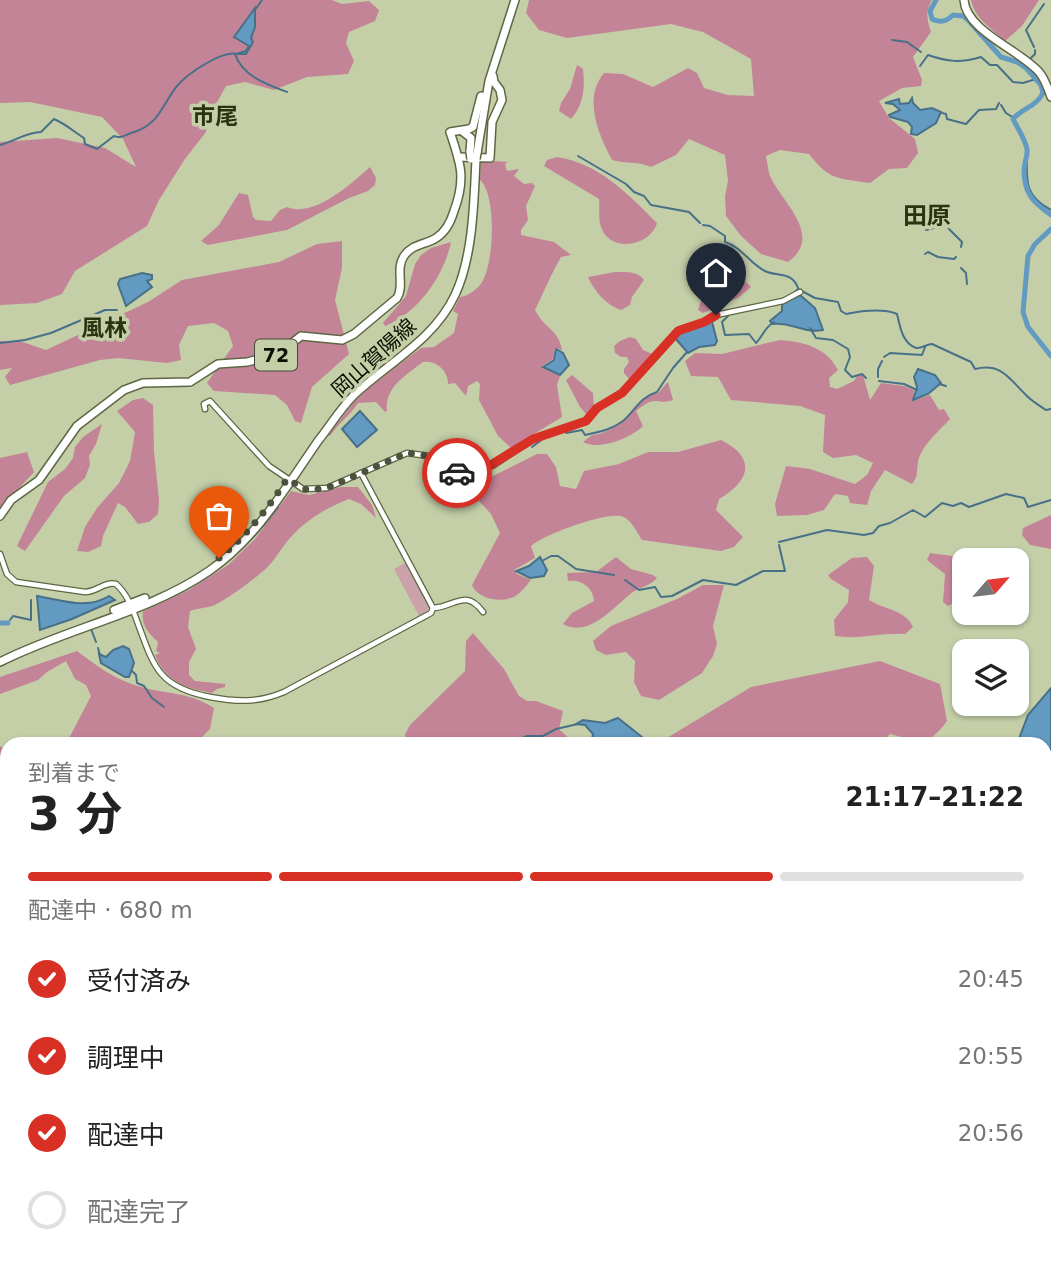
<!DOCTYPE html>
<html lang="ja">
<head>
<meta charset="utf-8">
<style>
	body { margin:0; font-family:"DejaVu Sans","Noto Sans JP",sans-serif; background:#f6f6f6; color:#222; height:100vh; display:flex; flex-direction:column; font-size:26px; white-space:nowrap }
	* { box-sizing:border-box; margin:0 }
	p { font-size:23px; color:#767676 }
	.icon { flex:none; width:38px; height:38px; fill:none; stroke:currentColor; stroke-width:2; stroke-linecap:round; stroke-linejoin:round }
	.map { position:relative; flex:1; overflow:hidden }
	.side { position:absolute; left:0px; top:737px; width:1052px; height:527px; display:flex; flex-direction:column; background:#fff; border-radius:21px 21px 0 0; box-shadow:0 2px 5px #0004 }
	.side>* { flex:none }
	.needle { width:46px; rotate:62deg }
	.tools { position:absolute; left:952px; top:548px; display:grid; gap:14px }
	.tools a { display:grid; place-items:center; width:77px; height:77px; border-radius:14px; background:#fff; box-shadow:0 2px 5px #0004; font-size:35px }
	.pin { position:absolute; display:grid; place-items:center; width:60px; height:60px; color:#fff; margin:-72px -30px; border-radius:50% 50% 50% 0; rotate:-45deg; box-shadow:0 0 7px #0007 }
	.pin .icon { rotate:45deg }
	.courier { position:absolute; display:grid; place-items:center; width:70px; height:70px; margin:-35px; border:5px solid #d93025; border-radius:50%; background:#fff; color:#222; box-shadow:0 2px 9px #0007 }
	.summary em { font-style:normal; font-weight:700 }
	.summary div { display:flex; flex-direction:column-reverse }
	.summary { display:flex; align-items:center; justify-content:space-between; height:119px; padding:0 28px }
	h1 { font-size:46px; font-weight:700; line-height:52px }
	.bar { display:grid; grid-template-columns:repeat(4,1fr); gap:10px 7px; align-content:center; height:84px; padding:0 28px }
	.bar i { height:9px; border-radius:5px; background:#e0e0e0 }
	.bar .current { background:#d93025 }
	.bar p { grid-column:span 4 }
	ol { padding:0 28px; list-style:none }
	li { display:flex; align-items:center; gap:21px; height:77px }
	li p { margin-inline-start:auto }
	li .icon { padding:7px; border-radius:50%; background:#d93025; color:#fff; stroke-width:4 }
	li:last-child { color:#767676 }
	li i { width:38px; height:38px; border:4px solid #e0e0e0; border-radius:50% }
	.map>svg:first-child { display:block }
	.green { fill:#cba1ac }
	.forest { fill:#c48497; fill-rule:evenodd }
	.water { fill:#629ac1; stroke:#487088; stroke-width:2 }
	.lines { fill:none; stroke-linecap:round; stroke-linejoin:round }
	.stream { stroke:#487088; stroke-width:2 }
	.river { stroke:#629ac1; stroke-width:5 }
	.minor-casing { stroke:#5e6743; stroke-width:7 }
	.major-casing { stroke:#5e6743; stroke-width:10 }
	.minor { stroke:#fff; stroke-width:4.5 }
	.major { stroke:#fff; stroke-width:7 }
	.major-bridge-casing { stroke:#5e6743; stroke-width:10; stroke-linecap:butt }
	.major-bridge { stroke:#fff; stroke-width:7 }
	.done { stroke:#4c523d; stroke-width:7; stroke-dasharray:0 12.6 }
	.route { stroke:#d93025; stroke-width:9 }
	.labels { text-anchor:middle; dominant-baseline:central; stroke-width:7; stroke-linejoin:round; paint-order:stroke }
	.shield { fill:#c4cfa8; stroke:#434934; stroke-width:2 }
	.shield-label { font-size:19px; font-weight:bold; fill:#0c0f03 }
	.street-label { font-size:21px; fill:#0c0f03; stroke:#c4cfa8 }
	.neighbourhood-label { font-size:23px; font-weight:bold; fill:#2c3311; stroke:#c4cfa8 }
	.quarter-label { font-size:24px; font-weight:bold; fill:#2c3311; stroke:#c4cfa8 }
</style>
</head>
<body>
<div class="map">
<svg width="1051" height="1262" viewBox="0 0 1051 1262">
	<rect width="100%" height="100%" fill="#c4cfa8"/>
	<g class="green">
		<path d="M405 563 429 607 427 611 419 616 394 569Z"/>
		<path d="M7 1190V1256H353L363 1262H0V1191Z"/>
	</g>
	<g class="forest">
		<path d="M0 0H332L342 4 369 1 379 10 375 21 349 32 346 43 354 61 348 74 307 77 274 90 245 82 226 86 209 117 206 132 185 159 159 200 147 226 75 271 62 294 37 303 0 305V142L57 138 105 148 136 167 123 139 102 117 30 102 0 103ZM255 9V27L251 38 253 42 246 54 239 55 246 51 249 45 234 37Z"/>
		<path d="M529 0H932C925 12 927 19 931 32L913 57 922 80 921 86 902 88 879 101 889 118 915 139 918 153 907 168 889 169 870 183C838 178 830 181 809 154L780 150 766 156C767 162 768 168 769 173 778 200 826 234 788 262L761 254 741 236 726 216 725 196 728 181 725 155 689 139 676 155 651 167C638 161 626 164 612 160 598 134 583 98 604 73L623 74 653 87 688 68 697 73 704 88 728 95 754 96 751 59 703 32 671 24 567 38 539 30 526 13Z"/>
		<path d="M971 0H1039L1022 26 1005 41C991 28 975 19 971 0Z"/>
		<path d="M577 65 583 69C585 88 584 104 571 119L559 111 561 103 570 89Z"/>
		<path d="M557 157C599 163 629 195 657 223 650 247 609 253 601 227 598 219 600 207 599 199L544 166 547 160Z"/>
		<path d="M481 160 508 162 505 164 507 171 519 169 514 176 524 184 532 183 535 186 526 206 528 220 521 230V235L554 242 571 255 561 257C551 274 544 292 535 310 545 330 558 328 562 350L555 348 553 359 542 366 543 368 560 376 557 385 562 417 511 448 498 436 479 400 480 384 477 381 468 386 466 396 455 383 448 384C448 371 437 360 423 362 406 375 384 388 387 411L385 412 376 402 358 403C350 416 338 423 330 436L328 435 355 401 373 384 421 348 434 347 454 333 458 314 453 311 460 297C468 296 478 289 482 282 494 263 497 195 480 180Z"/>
		<path d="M370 167 376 178 375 185 368 191 349 198 287 230 208 245 201 241 219 225 239 193 248 195 253 217 256 220 271 221 280 210 287 207C314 218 351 184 370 167Z"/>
		<path d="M342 241V268L335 300 349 354 312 387 301 423 295 421 287 405 275 395 214 391 207 383 233 346 228 331 214 323 188 326 179 345 181 360 167 363 118 358 100 360 10 385 5 377 12 368 0 370V341H20L46 350 148 302 182 280 279 262 317 244Z"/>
		<path d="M451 242C444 276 418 313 385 326L383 323 406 296 415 264 421 255 431 248Z"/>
		<path d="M705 251 735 271 751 287 738 298 703 313 698 310 707 282 696 273 695 262 698 255Z"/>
		<path d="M615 272C626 272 638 271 644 280L632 297 630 305 621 310C606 305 594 291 588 277Z"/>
		<path d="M630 337 636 339 643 350 652 354V357L630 380 624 373V369L629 362 627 357H621L615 353 614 346 620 341Z"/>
		<path d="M780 340C804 342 826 347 838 370L829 378 830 387 837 389 854 381 858 375H863L870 400 881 383 904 386 914 390 913 401 930 395 939 410 944 409 950 419C939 431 921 446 918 462 916 472 919 475 912 484L885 470 871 491 867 505 850 503 848 496 835 494 824 510 807 515 777 516 775 504 786 466 810 469 855 484 867 475 873 463 856 455 833 458 823 452 825 415 800 406 731 400 718 377 691 376 685 361 695 353 722 354Z"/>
		<path d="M572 375 593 393 594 408 587 415 580 407 566 380Z"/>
		<path d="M668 382 673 400C657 406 657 393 636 411L643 426C631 438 599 451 583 442L592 435 600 434 617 426 648 396 658 393Z"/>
		<path d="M143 398 153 405 154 451 159 500 158 514 149 522 138 524 125 507 118 503 103 536 101 546 88 552 77 551 85 527 97 508 119 483 130 461 135 432 117 411 133 400Z"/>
		<path d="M102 424 96 444 89 456 90 465 85 478 64 496 25 551 17 546 48 482 65 469 73 458 75 447 83 437Z"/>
		<path d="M721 440C757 458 750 481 719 499L716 510 743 537 734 547 721 551 642 540C636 531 631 518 620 516 603 513 545 534 531 546L535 558 514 570 517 574 531 580C527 585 520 594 514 597 500 603 478 599 472 585L500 533 491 514 469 490 477 484 537 454H547L556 467 560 486 576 489 584 471 619 464 648 452H678Z"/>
		<path d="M27 452 34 472 0 509V458Z"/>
		<path d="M341 487H358L372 505 376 518 361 504 349 499C326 508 306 520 290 538 280 549 274 563 262 572 253 580 222 603 212 606 205 608 198 608 190 611L188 627 196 649 189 662V675L195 681 225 684V687L217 689 212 693C185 688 166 682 155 655L160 653 156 651 158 642C148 633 141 625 143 611L189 590 228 565 255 539 291 491 309 495Z"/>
		<path d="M1051 515V549L1030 545 1022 535 1023 528Z"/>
		<path d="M930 553 952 556 964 568 962 598 948 606 943 602 945 574 927 560Z"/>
		<path d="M616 557 631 569 653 575 657 578C651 585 641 587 633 592 614 606 589 639 563 624L572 613 594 601C593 587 581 579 568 581L567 573 596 572Z"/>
		<path d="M867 557 874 566 869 600C883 609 906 610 913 627L905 634C882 632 858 640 835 636L834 620 848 602 849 590 831 579 828 575 852 558Z"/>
		<path d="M703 585H724L713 626 717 644 713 656 702 673 659 700 641 696 634 682 635 661 626 652 606 655 596 650 593 641 611 626 677 599Z"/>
		<path d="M473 633 504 669 519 696 527 701H536L563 711 559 729 575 744H407L405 734 410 725 465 671 466 641Z"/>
		<path d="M77 651C93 663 110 676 129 683 159 695 187 690 214 708L210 729 195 744H66L91 696 86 685 75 679 66 661 47 672 38 680 0 694V677Z"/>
		<path d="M880 661 940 684 947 721C926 749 921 741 890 734L880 744H657L751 687Z"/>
		<path d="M0 746 7 752V795L0 813Z"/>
		<path d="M0 837 7 852 6 891 0 886Z"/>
		<path d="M1045 852 1051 854V1076L1045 1086Z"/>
		<path d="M0 1043 7 1044V1188L0 1189Z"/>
		<path d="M220 1256H293V1257L292 1262H182L185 1258 198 1261Z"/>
		<path d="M602 1256 606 1262H364L356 1257Z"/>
		<path d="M1032 1257V1262H656L649 1257Z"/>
	</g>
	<g class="water">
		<path d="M255 8V27L251 38 253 42 246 54H236L246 51 249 46 234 37Z"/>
		<path d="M912 98 913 103 920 110 932 108 941 112 936 123 917 135 911 134 912 127 908 122 890 117 889 115 900 110 893 104 885 103 899 99 900 104 909 103Z"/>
		<path d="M142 273 152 275V279L147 281 152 287 126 306 118 284 120 279Z"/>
		<path d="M800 295 815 308 823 330C805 334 790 321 772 324L770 321 782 311V304Z"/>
		<path d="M721 316 712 322 717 341 715 345 699 347 688 353 675 338 686 329 702 326Z"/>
		<path d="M407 328 413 336 390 354 383 343Z"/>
		<path d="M556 349 563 353 569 365 560 375 543 367 554 360Z"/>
		<path d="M918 369 935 375 941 383 928 394 913 400 917 387 914 377Z"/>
		<path d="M360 411 377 430 357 447 342 429Z"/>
		<path d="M540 557 547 570 544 576 530 578 516 571 529 566Z"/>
		<path d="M37 596C62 600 87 610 109 596L115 600 72 619 40 630Z"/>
		<path d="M123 646 129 649 134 663 129 677H125L101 663 99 654 106 657 113 650Z"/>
		<path d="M1051 688V808L1045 807V744H1017L1028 715Z"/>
		<path d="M618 718 642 737 643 741 641 744H596L592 740 593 734 585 725 576 724 583 720 605 723Z"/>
	</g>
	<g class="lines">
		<g class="stream">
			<path d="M255 10 262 0"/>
			<path d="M892 40 907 42 921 52"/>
			<path d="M1034 47 1026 30 1044 4"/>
			<path d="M235 54C242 76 268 85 287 92"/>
			<path d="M1030 59 1035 54V50"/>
			<path d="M920 66 928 55C948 62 961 63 981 57L990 65H997L1013 82 1023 83 1036 79"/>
			<path d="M1001 105 1006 113 1014 118"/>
			<path d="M942 113 946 114 947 119 966 124 979 110 996 109 999 103"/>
			<path d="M0 145C15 141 27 132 41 132L54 119C66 124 74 132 84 138L85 144 97 149 114 136C122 139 126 134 134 132 160 124 163 103 177 86 187 74 222 50 237 54"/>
			<path d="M578 156 626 184 634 192 644 196 651 205 689 212 700 223"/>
			<path d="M1027 157C1026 183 1026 197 1051 210"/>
			<path d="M914 209 916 212 922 211 919 215 926 230 945 225 962 242 961 247"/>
			<path d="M1048 212 1051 213"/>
			<path d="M703 225 710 226 725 236V242C742 247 750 264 765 271 777 277 792 271 798 288"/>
			<path d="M925 254 928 252 938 257 954 259 956 257"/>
			<path d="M961 268 966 273 967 284"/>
			<path d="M794 293 798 289 815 298 838 302 841 311 846 314C861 311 882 308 897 314 900 326 902 343 916 348 921 349 927 344 932 344L971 362 975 369C1002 362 1010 380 1027 396 1033 402 1040 406 1046 410L1051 409"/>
			<path d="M728 316 722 322 725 335 749 334 756 343C763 336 764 328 774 322"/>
			<path d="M810 328 816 338 833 340 848 349 850 357 845 370 852 377 862 374 866 378"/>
			<path d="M0 343 25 340 51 333 105 310H117"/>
			<path d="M884 357 890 353 922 355 925 347"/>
			<path d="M878 377V369L882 361"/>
			<path d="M879 381 904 384 917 390"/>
			<path d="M939 384 946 386"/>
			<path d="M566 433 582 430 585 435C599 432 611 430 623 421 635 411 640 397 657 392L673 368 687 352"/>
			<path d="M532 447 544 438"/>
			<path d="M779 542 827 530 864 535 873 533 879 526 890 523 913 510 925 517 942 503 953 506 961 503 969 507 1006 494 1024 498 1028 507 1051 500"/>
			<path d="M542 561 551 556H558L576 569 614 575"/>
			<path d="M625 580 639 590 655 587 661 597 672 596 703 580 736 585 763 571H785L779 545"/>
			<path d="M164 600C211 581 248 548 278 507"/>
			<path d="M10 620 13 616 31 620V600"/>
			<path d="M91 629 96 642"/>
			<path d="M98 648 100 655"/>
			<path d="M132 671 136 675 137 683 144 686 152 698 164 707"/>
			<path d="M509 744 527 736H543L556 729 578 724"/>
			<path d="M857 744V741L868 738 881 744"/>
			<path d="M0 1037 7 1040"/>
		</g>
		<g class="river">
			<path d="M936 0 930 11 932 19C940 23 946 22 953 15L963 16 968 20 1001 57 1017 62 1026 68 1041 85 1043 93C1036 107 1022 108 1013 119 1018 129 1024 137 1027 149 1028 157 1024 162 1024 170 1024 194 1033 202 1051 215"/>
			<path d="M1051 229 1035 244 1028 256 1023 312 1028 327 1051 356"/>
			<path d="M0 623H8"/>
			<path d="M1045 1108 1051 1095"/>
			<path d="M1045 1219 1051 1236"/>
		</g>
		<g class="minor-casing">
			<g id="minor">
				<path d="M205 409 204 404 210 401 269 466 303 489 327 488 407 453 429 456 457 473 471 475 494 465 533 439 586 421 597 408 622 393 680 329 704 322 716 315 783 301 800 292"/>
				<path d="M361 473 433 608"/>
				<path d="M0 554 7 574 16 582 85 592C97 592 105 581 116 584 127 594 132 607 137 621 154 667 158 687 210 697 237 702 258 703 284 692L431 613 433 608C455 607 465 588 483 612"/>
				<path d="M0 965H7"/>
			</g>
		</g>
		<g class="major-casing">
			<g id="major">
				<path d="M964 0C966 31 1020 50 1039 72 1045 79 1048 88 1051 97"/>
				<path d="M462 131 471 138 470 152"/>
				<path d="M477 153 489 81 515 0"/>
				<path d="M458 157 490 158 492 122 502 100 500 90 494 82 493 76"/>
				<path d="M0 516 11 500 39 480 77 426 124 390 143 383 190 382 218 364 247 362 273 356 282 351 301 336 342 340 354 334 397 298C405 286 395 269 404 256 412 244 425 245 436 238 446 232 451 221 454 211 466 179 461 164 450 132L469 129 473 127 481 96"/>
				<path d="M114 610 145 598"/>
				<path d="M0 662C67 628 148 613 209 571 257 538 286 487 318 441 330 426 340 409 354 395 389 362 434 340 455 295 473 257 474 202 476 159"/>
			</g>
		</g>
		<use href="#minor" class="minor"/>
		<use href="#major" class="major"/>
		<g class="major-bridge-casing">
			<g id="major-bridge">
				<path d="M470 152 471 159"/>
				<path d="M476 159 477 153"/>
			</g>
		</g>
		<use href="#major-bridge" class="major-bridge"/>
	</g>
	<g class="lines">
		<path class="done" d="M219 558C247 535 268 509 287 479L307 490 327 488 407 453 429 456 457 473"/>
		<path class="route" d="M457 473 467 475 481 471 533 439 586 421 597 408 622 393 678 331 704 322 716 315"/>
	</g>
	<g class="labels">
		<rect class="shield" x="255" y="339.5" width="42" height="31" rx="5"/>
		<g class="shield-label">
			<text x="276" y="355">72</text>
		</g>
		<g class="street-label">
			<text transform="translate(374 358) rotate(-42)">岡山賀陽線</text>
		</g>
		<g class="neighbourhood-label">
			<text x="215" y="116">市尾</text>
			<text x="104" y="328">風林</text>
		</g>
		<g class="quarter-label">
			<text x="927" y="216">田原</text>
		</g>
	</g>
</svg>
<div class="tools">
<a><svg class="needle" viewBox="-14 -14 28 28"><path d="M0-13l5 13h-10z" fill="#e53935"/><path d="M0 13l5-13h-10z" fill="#767676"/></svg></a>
<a><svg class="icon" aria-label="layers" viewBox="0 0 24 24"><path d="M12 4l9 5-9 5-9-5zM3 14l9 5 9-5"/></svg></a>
</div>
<div class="pin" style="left:219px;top:558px;background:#ea580c"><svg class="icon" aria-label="bag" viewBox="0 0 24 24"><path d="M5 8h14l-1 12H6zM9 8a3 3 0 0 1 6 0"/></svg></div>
<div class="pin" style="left:716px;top:315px;background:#1f2937"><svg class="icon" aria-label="home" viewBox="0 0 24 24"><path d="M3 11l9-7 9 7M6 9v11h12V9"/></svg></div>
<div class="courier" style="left:457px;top:473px"><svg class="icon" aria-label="car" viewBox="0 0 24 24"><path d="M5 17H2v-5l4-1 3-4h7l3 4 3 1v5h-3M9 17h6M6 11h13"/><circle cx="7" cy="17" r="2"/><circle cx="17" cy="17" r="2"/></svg></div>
<section class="side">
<div class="summary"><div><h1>3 分</h1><p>到着まで</p></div><em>21:17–21:22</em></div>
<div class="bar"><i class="current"></i><i class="current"></i><i class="current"></i><i></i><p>配達中 · 680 m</p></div>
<ol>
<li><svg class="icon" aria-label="check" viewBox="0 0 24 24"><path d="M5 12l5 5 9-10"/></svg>受付済み<p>20:45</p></li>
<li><svg class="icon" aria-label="check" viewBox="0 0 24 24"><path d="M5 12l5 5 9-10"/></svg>調理中<p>20:55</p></li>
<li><svg class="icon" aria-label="check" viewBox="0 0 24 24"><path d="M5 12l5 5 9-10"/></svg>配達中<p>20:56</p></li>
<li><i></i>配達完了</li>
</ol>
</section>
</div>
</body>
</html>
